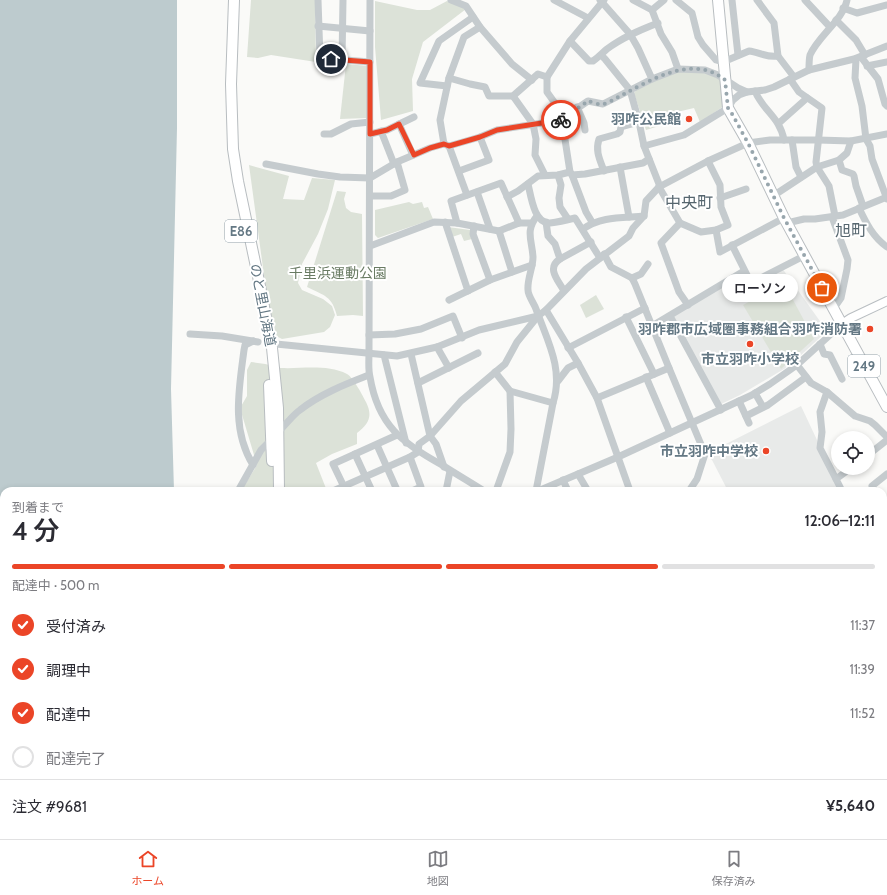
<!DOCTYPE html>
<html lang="ja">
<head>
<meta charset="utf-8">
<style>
	body { margin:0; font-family:Cabin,"Noto Sans JP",sans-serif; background:#f7f7f7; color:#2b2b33; height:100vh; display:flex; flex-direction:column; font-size:15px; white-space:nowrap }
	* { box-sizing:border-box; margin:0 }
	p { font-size:13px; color:#7c7c81 }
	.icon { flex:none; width:22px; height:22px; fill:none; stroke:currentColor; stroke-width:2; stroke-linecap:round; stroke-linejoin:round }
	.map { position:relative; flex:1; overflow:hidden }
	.details { position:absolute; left:0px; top:487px; width:887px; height:352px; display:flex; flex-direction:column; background:#fff; border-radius:12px 12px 0 0; box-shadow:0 2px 6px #0003 }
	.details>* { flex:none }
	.controls { position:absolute; left:831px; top:431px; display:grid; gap:8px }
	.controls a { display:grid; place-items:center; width:44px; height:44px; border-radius:50%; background:#fff; box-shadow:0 2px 6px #0003; font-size:20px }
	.pin { position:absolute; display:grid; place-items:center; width:34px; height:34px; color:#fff; margin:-17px; border:2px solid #fff; border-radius:50%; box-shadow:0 1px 4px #0007 }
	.courier { position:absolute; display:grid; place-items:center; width:40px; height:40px; margin:-20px; border:3px solid #eb4527; border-radius:50%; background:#fff; color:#222; box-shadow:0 1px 5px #0007 }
	.bubble { position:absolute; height:28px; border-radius:14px; background:#fff; box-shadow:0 2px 6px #0003; font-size:13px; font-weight:600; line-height:28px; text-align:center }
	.overview em { font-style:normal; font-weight:600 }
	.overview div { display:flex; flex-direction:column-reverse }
	.overview { display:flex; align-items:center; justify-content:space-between; height:68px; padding:0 12px }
	h1 { font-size:26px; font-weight:600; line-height:30px }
	.bar { display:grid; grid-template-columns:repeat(4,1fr); gap:6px 4px; align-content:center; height:48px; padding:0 12px }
	.bar i { height:5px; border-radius:3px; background:#e1e1e2 }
	.bar .active { background:#eb4527 }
	.bar p { grid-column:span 4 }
	.line { display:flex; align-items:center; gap:10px; padding:0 12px; border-top:1px solid #e1e1e2 }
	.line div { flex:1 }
	ol { padding:0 12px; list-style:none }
	li { display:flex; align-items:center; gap:12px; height:44px }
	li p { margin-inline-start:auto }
	li .icon { padding:4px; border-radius:50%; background:#eb4527; color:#fff; stroke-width:4 }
	li:last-child { color:#7c7c81 }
	li i { width:22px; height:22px; border:2px solid #e1e1e2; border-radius:50% }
	.dock { display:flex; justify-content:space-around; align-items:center; height:56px; border-top:1px solid #e1e1e2; background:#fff; font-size:11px; color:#7c7c81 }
	.dock a { display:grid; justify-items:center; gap:2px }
	.dock .active { color:#eb4527 }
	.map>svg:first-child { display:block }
	.built { fill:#e8eae9 }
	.green { fill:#dce2d8 }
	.water { fill:#bdcbce }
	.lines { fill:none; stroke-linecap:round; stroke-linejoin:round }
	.major-casing { stroke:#b9bec2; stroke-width:10 }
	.highway-casing { stroke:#b8bdc0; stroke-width:12 }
	.minor { stroke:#c5cbce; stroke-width:7 }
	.major { stroke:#fff; stroke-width:8 }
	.highway { stroke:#fff; stroke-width:10 }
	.done { stroke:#98a6ad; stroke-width:4; stroke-dasharray:0 7.2 }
	.route { stroke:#eb4527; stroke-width:5 }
	.poi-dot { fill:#eb4527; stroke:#fff; stroke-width:1.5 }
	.labels { text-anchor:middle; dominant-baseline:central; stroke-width:4; stroke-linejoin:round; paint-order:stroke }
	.shield { fill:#fff; stroke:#92a0a9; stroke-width:1 }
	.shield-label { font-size:13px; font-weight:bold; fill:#647884 }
	.poi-label { font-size:14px; font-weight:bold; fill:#647884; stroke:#fff; text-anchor:end }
	.park-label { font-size:14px; fill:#697b63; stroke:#fff }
	.street-label { font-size:14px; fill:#647884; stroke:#fff }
	.quarter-label { font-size:16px; fill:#56666f; stroke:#fff }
</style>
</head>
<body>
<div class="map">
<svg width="887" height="839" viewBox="0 0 887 839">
	<rect width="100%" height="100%" fill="#fafaf8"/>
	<g class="built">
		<path d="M782 268 827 331 800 356 784 369 740 395 719 405 672 317 743 273 750 287Z"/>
		<path d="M801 406 841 491H728L712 460 706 454Z"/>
	</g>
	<g class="green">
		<path d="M251 0H315L316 62 271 55 258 58 247 57Z"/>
		<path d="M375 1 417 10H430L447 1 466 9 423 42 412 79 413 111 381 120 375 47Z"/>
		<path d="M346 64 368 66 367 118 340 119Z"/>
		<path d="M676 71H704L721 80 724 106 700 122 694 108 677 112 681 123 676 124 669 123 646 130 634 93 638 88Z"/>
		<path d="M249 165 289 176 283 199 304 200 312 178 335 180 328 209 318 234 302 264 298 283 302 290 323 299 332 306 335 315 330 327 324 332 282 339 272 334Z"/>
		<path d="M337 191 346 192 344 199 346 208 351 212 362 214 363 316 353 315 337 316C332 296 325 296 307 287Z"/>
		<path d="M409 202 413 204 422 202 424 208 428 207 433 219 378 238 375 235V210Z"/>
		<path d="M448 227 470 230 472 239 464 241 461 234 452 237Z"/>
		<path d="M784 283 814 339 781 369 743 305Z"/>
		<path d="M596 295 604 309 586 318 580 305Z"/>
		<path d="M251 362C257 363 263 363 269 365 273 366 277 368 281 368 302 369 327 364 347 374 353 377 363 396 366 402 373 416 369 424 357 433V444L332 454 316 463 327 491H241L257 465 240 408 247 396V370Z"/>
		<path d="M190 835H357L356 839H190Z"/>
		<path d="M498 835H751L736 837 735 839H498Z"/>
	</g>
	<path class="water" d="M0 0H177V128L171 389 174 491H4V835H154V839H0Z"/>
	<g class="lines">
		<g class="major-casing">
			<path id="major" d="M842 324 851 318 887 301"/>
		</g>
		<g class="highway-casing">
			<g id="highway">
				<path d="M234 0 231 84 233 149 238 181 260 286 272 348 278 408 279 491"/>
				<path d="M718 0 728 108 748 143 784 218 887 407"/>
				<path d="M269 385 272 461"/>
				<path d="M282 835V839"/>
				<path d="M265 839 266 835"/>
			</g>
		</g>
		<g class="minor">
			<path d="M318 0 320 58 370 62"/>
			<path d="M370 0 369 353C369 361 368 369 370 377 378 425 402 443 442 465 456 474 470 482 484 491"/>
			<path d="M451 0 466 6 480 27 512 64 532 80"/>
			<path d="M554 0 588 18"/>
			<path d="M600 0 630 34 638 48 652 79"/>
			<path d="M633 0 652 10 661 34 672 52 678 69"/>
			<path d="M676 0 692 13 698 37 703 45 716 60 723 62 749 51C759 52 767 58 778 56"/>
			<path d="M732 0 738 55"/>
			<path d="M757 0 774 23 778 56 794 77"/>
			<path d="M805 0 830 27"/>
			<path d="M843 8 857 13 887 5"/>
			<path d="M652 10 664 0"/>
			<path d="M836 20 856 40 865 55"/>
			<path d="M318 26 370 31"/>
			<path d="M570 41 589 61H593C599 57 602 53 607 49 623 37 640 30 658 23"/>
			<path d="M602 56 605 59 630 90 639 122 644 146 659 184V187L680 223 701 232 716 230 728 225 721 207 720 185 708 161"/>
			<path d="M861 57 878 79 885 104 887 106"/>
			<path d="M856 59 855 78 862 106 866 139 870 146 872 159 887 199"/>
			<path d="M342 60 343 0"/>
			<path d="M867 66 887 62"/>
			<path d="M809 70C809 65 809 59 810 55 818 36 843 20 847 0"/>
			<path d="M547 77V92L557 106 563 118"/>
			<path d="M449 78 470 84 485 87 489 96H513L538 74 547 77 570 41 604 0"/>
			<path d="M790 79 799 92 822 108 816 162 817 167 829 186 835 216"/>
			<path d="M447 86 420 83 439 41 473 17"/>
			<path d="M755 91C763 111 780 117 784 140"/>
			<path d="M513 96 533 124 536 139 535 155 545 175"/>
			<path d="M577 107 584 123 585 130"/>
			<path d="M562 120 570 172"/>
			<path d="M779 123 807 98"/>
			<path d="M399 124 413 155"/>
			<path d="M381 131 394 164"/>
			<path d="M324 134H331L351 124 370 122"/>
			<path d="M370 134 387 130 414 117"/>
			<path d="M792 140 796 167 801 177"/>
			<path d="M444 144 440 120 449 78 464 37 480 27"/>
			<path d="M449 146 467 195"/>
			<path d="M644 146 684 135 728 108 733 100 739 95 747 92"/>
			<path d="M839 160 842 170 853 174 854 176 856 186 863 206"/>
			<path d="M266 164 318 174 340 177 370 178 397 162 430 148 444 144 449 146 480 137 497 130 562 120 563 118 588 101 603 104 652 79 678 69 705 70 718 75 738 88 747 92 765 90 774 87 809 70 854 59 887 46"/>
			<path d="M620 167 629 217"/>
			<path d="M459 171 489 160 480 137"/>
			<path d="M604 171C600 160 595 151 599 139L617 134 620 132 621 127 639 122"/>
			<path d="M558 175 561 185 559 198 560 207 568 219"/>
			<path d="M572 175 586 212 592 222"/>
			<path d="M528 184C531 196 534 224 550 223 558 222 567 220 575 218L600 258"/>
			<path d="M477 192 490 229"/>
			<path d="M370 196H391L405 190 397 162"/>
			<path d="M773 196 817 167 839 160 847 153 851 141"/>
			<path d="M507 197 518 191 538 176 558 175 570 172 572 175 585 174 643 163 649 159"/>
			<path d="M720 198 746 189"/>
			<path d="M859 208C866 223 873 237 887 247"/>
			<path d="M832 217 848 260 847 269 841 298 834 308"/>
			<path d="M445 222 468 291"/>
			<path d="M546 222 548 236 555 244 560 259"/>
			<path d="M457 223 451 201 501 183 519 223"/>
			<path d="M680 223 661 243 679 292 688 305"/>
			<path d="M787 223 804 219H815L843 215 887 197"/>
			<path d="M474 226 473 234 490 280"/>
			<path d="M583 229C601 216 623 218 644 216"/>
			<path d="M716 230 720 252 784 218"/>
			<path d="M499 231 512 272"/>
			<path d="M732 245 751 283 804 256"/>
			<path d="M370 246 434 222 457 223 499 231 519 223H531"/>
			<path d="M604 254 611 267 632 278 635 284 669 368 705 454 697 479 689 491"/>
			<path d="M632 278 641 274 648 264"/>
			<path d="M564 291C558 280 546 268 560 259L591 242"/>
			<path d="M449 300 490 280 532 265"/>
			<path d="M546 310 578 363 597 398 630 491"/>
			<path d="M670 316 721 410"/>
			<path d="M626 317 654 374"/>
			<path d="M652 326 744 271"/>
			<path d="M190 334 222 336 258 342"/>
			<path d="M369 335 395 334 421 329 453 316 462 338"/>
			<path d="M276 344 397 356 437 347 479 330 538 316"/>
			<path d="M820 344 824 354 830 355 842 379"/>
			<path d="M437 347 449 368"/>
			<path d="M568 348 645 308"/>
			<path d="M411 354 430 436 436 444 444 467"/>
			<path d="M384 355 406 443"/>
			<path d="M797 365 811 383 827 392 820 412 822 432 820 448 836 479"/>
			<path d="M495 372 510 391 511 429 510 452 496 491"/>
			<path d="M646 377 670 433"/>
			<path d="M558 381 568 368 578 363"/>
			<path d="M418 383 478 353"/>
			<path d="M510 391 553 403"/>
			<path d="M827 392 855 416 870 421 875 425 887 437"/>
			<path d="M755 393 763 407"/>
			<path d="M597 398 669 368"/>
			<path d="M739 401 749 423"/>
			<path d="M746 416 768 405 806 377"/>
			<path d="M282 428C288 422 293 415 300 410 320 394 346 384 369 375"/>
			<path d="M377 445 397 490 394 491"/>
			<path d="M355 454 372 491"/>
			<path d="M868 455 887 440"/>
			<path d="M410 457 421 487 412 491"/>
			<path d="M253 465C231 429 239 389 244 350L245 345 253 341"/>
			<path d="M578 474 588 491"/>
			<path d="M563 480 568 491"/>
			<path d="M238 491 261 450 267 444"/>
			<path d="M318 491H326"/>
			<path d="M333 491 410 457 418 452 419 444 430 436 461 401 505 364 517 342 538 316 546 310 586 269 629 236 633 228 644 216 646 201 659 187 708 161 748 143 770 140H818L851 141 887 134"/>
			<path d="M346 491 333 464 397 435"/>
			<path d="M446 491 450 471"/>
			<path d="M536 491 553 403C564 369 547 340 536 309 534 303 528 296 528 290 527 279 533 268 533 257 532 240 525 231 537 216"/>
			<path d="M538 491 618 457 752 395 770 384 797 365 842 324"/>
			<path d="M842 491 836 479 851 468"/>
			<path d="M875 491 872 486 887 474"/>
			<path d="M883 501 886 503 887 502"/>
			<path d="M883 551 887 549"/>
			<path d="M883 573 887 574"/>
			<path d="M883 753 887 764"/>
			<path d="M402 835 410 836 495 835"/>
			<path d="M627 835 628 839"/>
			<path d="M796 835V839"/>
			<path d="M375 839 376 835"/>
			<path d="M583 839 592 835"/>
		</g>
		<use href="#major" class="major"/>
		<use href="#highway" class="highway"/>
	</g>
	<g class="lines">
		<path class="done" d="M561 120 588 101C592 102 598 105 603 104 608 104 617 97 622 95 653 79 693 54 725 80L728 108 731 112 748 143 784 218 822 288"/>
		<path class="route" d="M331 59 370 62V134L387 130 399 124 414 155 430 148 444 144 449 146 480 137 497 130 561 120"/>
	</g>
	<g class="poi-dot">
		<circle cx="689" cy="119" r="4"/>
		<circle cx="870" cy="329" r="4"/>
		<circle cx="750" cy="344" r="4"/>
		<circle cx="766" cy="451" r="4"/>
	</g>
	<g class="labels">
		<g class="shield">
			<rect x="225" y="220" width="32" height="22" rx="3"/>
			<rect x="848" y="355" width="32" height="22" rx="3"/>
		</g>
		<g class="shield-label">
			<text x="241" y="231">E86</text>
			<text x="864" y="366">249</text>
		</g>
		<g class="poi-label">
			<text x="681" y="119">羽咋公民館</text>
			<text x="862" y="329">羽咋郡市広域圏事務組合羽咋消防署</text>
			<text x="750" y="359" text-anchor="middle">市立羽咋小学校</text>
			<text x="758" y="451">市立羽咋中学校</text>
		</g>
		<g class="park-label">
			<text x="338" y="273">千里浜運動公園</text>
		</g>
		<g class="street-label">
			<text transform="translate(263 305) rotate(79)">のと里山海道</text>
		</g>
		<g class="quarter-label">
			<text x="689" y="202">中央町</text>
			<text x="851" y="230">旭町</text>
		</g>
	</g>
</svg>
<div class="controls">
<a><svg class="icon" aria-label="locate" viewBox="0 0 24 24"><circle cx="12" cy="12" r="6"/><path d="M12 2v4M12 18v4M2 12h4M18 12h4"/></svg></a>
</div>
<div class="pin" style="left:822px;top:288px;background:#ea580c"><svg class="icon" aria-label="bag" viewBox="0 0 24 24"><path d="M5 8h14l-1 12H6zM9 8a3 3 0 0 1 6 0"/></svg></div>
<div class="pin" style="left:331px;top:59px;background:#1f2937"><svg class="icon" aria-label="home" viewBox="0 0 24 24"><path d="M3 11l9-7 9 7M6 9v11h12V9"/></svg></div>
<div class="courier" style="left:561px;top:120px"><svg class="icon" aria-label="bike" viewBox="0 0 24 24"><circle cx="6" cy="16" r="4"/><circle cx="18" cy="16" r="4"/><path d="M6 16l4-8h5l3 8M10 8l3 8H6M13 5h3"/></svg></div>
<div class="bubble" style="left:722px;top:274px;width:76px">ローソン</div>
<section class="details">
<div class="overview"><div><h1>4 分</h1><p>到着まで</p></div><em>12:06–12:11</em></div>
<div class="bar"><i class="active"></i><i class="active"></i><i class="active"></i><i></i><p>配達中 · 500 m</p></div>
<ol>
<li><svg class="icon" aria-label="check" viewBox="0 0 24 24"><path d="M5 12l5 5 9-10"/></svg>受付済み<p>11:37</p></li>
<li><svg class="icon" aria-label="check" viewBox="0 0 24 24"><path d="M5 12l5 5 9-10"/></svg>調理中<p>11:39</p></li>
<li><svg class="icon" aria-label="check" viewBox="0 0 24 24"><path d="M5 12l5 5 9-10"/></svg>配達中<p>11:52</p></li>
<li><i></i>配達完了</li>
</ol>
<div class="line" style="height:52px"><div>注文 #9681</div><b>¥5,640</b></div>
</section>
</div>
<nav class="dock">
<a class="active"><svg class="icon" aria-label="home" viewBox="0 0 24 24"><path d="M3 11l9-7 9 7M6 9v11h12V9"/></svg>ホーム</a>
<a><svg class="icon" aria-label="map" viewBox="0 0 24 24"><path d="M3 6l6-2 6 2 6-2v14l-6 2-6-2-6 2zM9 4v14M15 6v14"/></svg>地図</a>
<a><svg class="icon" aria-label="saved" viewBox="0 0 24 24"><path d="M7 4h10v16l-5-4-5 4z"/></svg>保存済み</a>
</nav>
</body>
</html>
